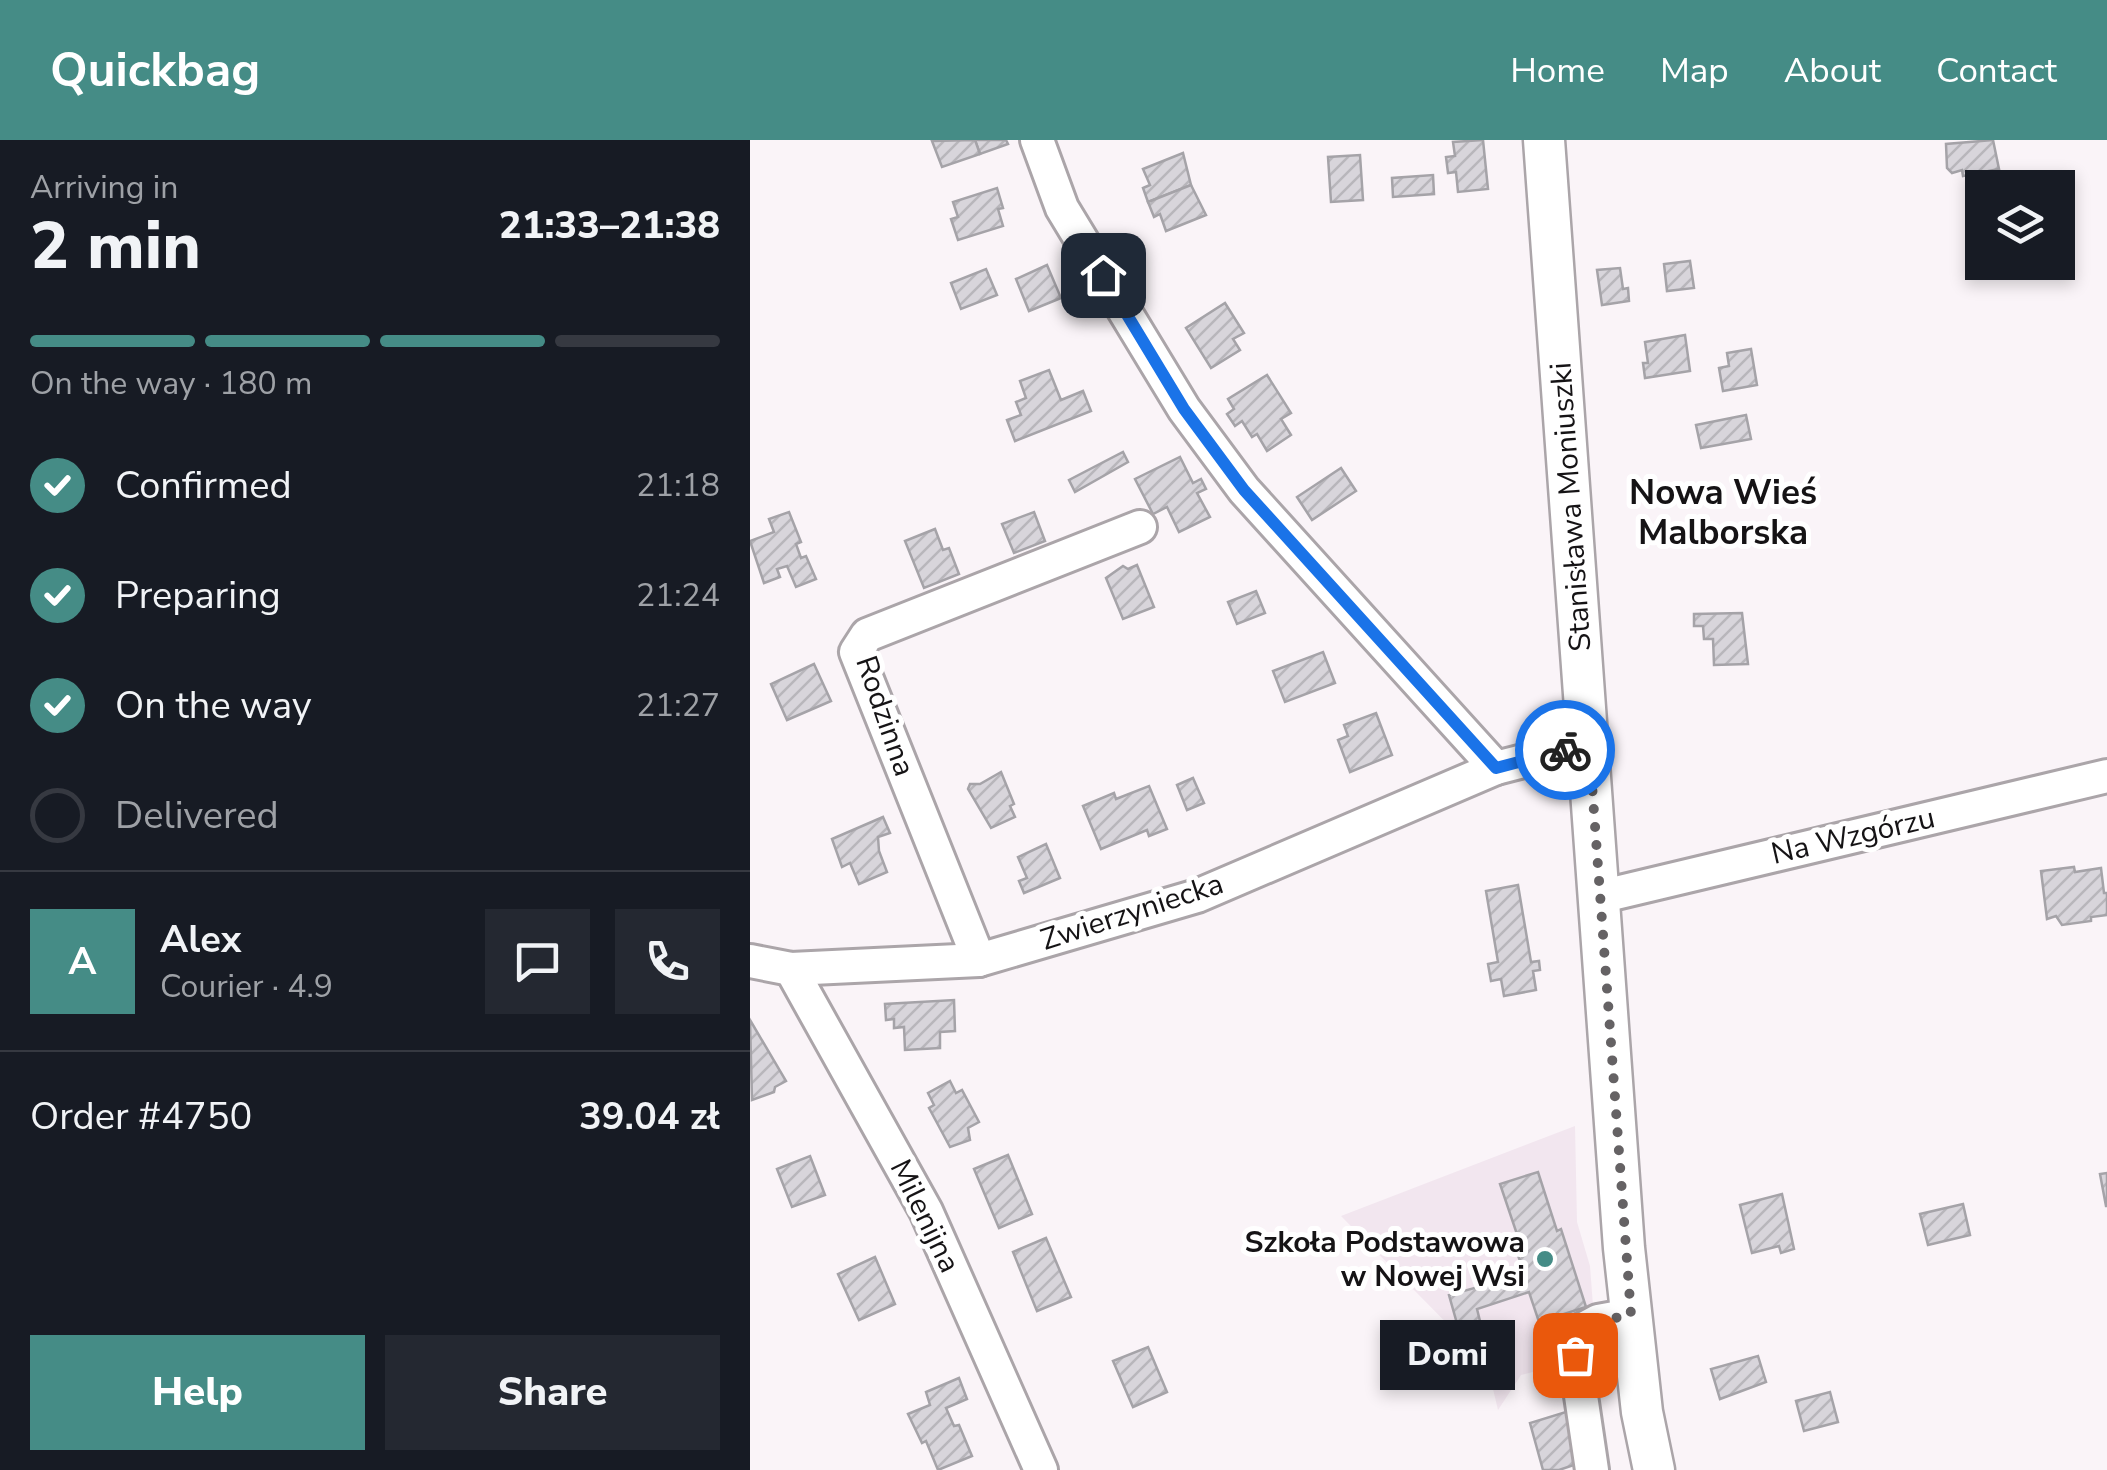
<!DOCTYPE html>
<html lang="en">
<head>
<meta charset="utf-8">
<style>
	body { margin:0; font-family:"Nunito Sans",sans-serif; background:#242831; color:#f1f3f6; height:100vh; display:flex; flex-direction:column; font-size:38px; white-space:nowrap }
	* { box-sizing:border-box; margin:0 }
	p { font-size:32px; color:#9ea1a6 }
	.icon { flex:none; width:55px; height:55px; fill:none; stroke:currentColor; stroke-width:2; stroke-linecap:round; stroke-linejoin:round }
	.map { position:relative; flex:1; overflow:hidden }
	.sheet { display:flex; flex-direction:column; background:#171b24; width:750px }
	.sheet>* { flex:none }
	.tools { position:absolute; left:1215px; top:30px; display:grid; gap:20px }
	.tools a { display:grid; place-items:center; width:110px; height:110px; border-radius:0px; background:#171b24; box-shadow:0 5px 15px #0003; font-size:50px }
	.pin { position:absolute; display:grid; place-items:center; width:85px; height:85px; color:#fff; margin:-42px; border-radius:20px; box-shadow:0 5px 15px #0006 }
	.courier { position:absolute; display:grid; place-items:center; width:100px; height:100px; margin:-50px; border:8px solid #1a73e8; border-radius:50%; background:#fff; color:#222; box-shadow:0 2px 12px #0007 }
	.bubble { position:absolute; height:70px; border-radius:0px; background:#171b24; box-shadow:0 5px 15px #0003; font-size:32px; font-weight:800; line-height:70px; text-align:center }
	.head em { font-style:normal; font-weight:800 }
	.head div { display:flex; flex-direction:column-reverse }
	.head { display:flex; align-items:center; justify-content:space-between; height:170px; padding:0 30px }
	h1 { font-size:65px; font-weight:800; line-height:75px }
	.bar { display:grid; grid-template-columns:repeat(4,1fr); gap:15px 10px; align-content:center; height:120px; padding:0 30px }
	.bar i { height:12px; border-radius:8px; background:#363941 }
	.bar .active { background:#458c86 }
	.bar p { grid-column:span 4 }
	.line { display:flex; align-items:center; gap:25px; padding:0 30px; border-top:2px solid #363941 }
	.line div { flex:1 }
	.round { display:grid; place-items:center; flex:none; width:105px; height:105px; border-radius:0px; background:#242831 }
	ol { padding:0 30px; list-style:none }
	li { display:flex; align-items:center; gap:30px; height:110px }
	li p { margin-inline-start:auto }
	li .icon { padding:10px; border-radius:50%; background:#458c86; color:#fff; stroke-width:4 }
	li:last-child { color:#9ea1a6 }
	li i { width:55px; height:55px; border:5px solid #363941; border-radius:50% }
	.button { display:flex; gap:20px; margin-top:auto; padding:20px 30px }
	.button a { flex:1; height:115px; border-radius:0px; background:#458c86; color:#fff; font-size:40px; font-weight:800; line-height:115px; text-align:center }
	.button a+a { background:#242831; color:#f1f3f6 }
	header { display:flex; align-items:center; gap:60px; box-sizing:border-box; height:140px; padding:0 50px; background:#458c86; color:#fff }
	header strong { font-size:48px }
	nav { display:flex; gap:55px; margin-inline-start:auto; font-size:35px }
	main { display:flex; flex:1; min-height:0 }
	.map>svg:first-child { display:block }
	.built { fill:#f2e6ef }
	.building { fill:url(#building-hatch); stroke:#a5a3a8; stroke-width:2.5 }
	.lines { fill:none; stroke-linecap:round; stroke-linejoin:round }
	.minor-casing { stroke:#aba5a9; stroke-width:38 }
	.major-casing { stroke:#aba5a9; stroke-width:45 }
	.minor { stroke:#fff; stroke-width:32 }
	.major { stroke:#fff; stroke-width:40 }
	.done { stroke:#656264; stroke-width:10; stroke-dasharray:0 18 }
	.route { stroke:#1a73e8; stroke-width:12 }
	.poi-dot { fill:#458c86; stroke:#fff; stroke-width:4 }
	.labels { text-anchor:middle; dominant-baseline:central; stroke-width:10; stroke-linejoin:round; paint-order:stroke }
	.street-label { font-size:30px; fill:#151315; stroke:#fff }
	.poi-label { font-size:30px; font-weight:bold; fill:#151315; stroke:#fff; text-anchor:end }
	.quarter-label { font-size:35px; font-weight:bold; fill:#151315; stroke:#fff }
</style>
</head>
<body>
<header>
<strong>Quickbag</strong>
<nav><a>Home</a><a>Map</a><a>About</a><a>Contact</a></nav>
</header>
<main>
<section class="sheet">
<div class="head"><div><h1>2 min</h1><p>Arriving in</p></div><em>21:33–21:38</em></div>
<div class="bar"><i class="active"></i><i class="active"></i><i class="active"></i><i></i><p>On the way · 180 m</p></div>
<ol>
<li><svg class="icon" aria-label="check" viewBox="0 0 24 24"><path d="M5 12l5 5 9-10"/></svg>Confirmed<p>21:18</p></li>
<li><svg class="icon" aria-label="check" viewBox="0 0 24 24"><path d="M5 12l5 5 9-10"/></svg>Preparing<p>21:24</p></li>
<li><svg class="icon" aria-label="check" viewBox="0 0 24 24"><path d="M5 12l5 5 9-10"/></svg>On the way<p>21:27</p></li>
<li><i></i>Delivered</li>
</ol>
<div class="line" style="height:180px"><b class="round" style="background:#458c86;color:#fff">A</b><div><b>Alex</b><p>Courier · 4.9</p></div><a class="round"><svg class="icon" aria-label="chat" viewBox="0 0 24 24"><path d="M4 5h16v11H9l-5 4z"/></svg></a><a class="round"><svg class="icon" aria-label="phone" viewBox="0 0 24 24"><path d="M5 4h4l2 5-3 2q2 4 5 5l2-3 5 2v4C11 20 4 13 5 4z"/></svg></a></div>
<div class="line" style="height:130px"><div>Order #4750</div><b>39.04 zł</b></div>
<div class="button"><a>Help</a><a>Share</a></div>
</section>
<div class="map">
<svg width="1357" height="1330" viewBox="0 0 1357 1330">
	<defs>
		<pattern id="building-hatch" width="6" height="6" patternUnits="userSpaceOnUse" patternTransform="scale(2.5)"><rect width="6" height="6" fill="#d8d5db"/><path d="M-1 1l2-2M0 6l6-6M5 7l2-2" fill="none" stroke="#b8b6bb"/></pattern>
	</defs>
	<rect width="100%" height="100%" fill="#faf4f8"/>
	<path class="built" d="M825 986 827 1082 840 1126 844 1179 822 1222 771 1235 748 1270 737 1224 591 1076Z"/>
	<g class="building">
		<path d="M225 0H256L258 4 230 14Z"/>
		<path d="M225 0 230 14 192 27 182 1Z"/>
		<path d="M733 0 738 49 708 52 706 32 698 33 696 17 705 16 703 2Z"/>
		<path d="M1243 0 1249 29 1213 36 1212 30 1202 33 1197 28 1196 4Z"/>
		<path d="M433 13 441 45 398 62 393 48 400 45 393 29Z"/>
		<path d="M610 15 613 60 581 62 578 17Z"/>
		<path d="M683 35 684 54 643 57 642 38Z"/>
		<path d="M441 45 456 75 416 91 410 74 404 77 398 62Z"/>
		<path d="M247 48 253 68 248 69 253 86 208 100 201 79 208 77 203 62Z"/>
		<path d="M940 121 944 148 917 151 914 124Z"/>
		<path d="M297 125 311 158 279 171 266 139Z"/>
		<path d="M870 128 873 149 878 148 879 161 852 165 847 130Z"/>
		<path d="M236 129 247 155 211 169 201 143Z"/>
		<path d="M475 163 494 193 483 199 490 210 461 228 436 188Z"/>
		<path d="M935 195 940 231 895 238 893 223H898L895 202Z"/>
		<path d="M1001 209 1007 245 973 251 969 228 979 226 977 213Z"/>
		<path d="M299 230 311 260 333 251 341 271 265 301 257 280 271 275 266 262 276 258 270 241Z"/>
		<path d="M517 235 541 273 531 279 541 295 517 311 507 294 502 297 492 281 485 286 477 274 484 269 478 259Z"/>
		<path d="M996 275 1001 299 951 308 946 285Z"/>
		<path d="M373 312 378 322 325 352 319 340Z"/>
		<path d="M430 317 443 343 451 339 456 349 447 353 460 377 429 392 417 367 403 374 385 339Z"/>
		<path d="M591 328 606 351 562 380 547 357Z"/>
		<path d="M39 372 51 402 46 404 51 418 56 416 66 439 46 447 37 426 27 429 30 437 14 443 0 401 24 392 19 379Z"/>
		<path d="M284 372 295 401 264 413 252 384Z"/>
		<path d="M185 389 193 410 199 408 209 434 174 448 155 401Z"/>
		<path d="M387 425 404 467 373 479 356 438 373 426 378 429Z"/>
		<path d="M506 451 515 473 487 484 478 462Z"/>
		<path d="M992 473 998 524 964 525 963 499H954L953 486H944V474Z"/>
		<path d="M573 512 585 543 535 562 523 531Z"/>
		<path d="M64 524 81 561 37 580 21 544Z"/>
		<path d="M626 573 642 615 600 632 588 600 598 596 594 585Z"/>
		<path d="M251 632 264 664 260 666 265 677 241 688 218 649 220 644H230Z"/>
		<path d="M443 638 454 663 437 670 427 645Z"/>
		<path d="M399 646 417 689 399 696 397 690 351 709 333 666 364 653 366 659Z"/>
		<path d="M133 677 140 693 128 697 129 711 137 732 109 744 100 723 92 727 82 699Z"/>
		<path d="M296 704 310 738 274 753 269 741 277 738 268 717Z"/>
		<path d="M1324 727 1325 732 1351 728 1354 753H1357V775L1341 777V781L1312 785 1306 776 1297 779 1291 731Z"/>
		<path d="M768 745 781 822 789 821 790 830 783 831 786 850 754 856 751 839 741 841 738 824 748 822 736 751Z"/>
		<path d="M204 860 205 891 190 892V908L155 910 154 887 144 888V879L136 880 135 864Z"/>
		<path d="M0 880 36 941 25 947 24 952 2 960Z"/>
		<path d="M200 941 206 953 212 950 229 982 218 988 220 1000 200 1007 179 968 184 965 178 953Z"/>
		<path d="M258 1015 282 1074 249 1088 224 1029Z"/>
		<path d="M60 1016 75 1055 42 1067 27 1029Z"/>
		<path d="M788 1032 807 1091 811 1089 836 1167 789 1182 779 1152 727 1169 730 1181 708 1187 699 1155 775 1134 764 1105 770 1103 750 1044Z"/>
		<path d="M1357 1033V1066H1356L1350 1034Z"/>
		<path d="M1032 1054 1044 1109 1031 1113 1029 1106 1002 1113 990 1065Z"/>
		<path d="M1213 1064 1220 1095 1178 1105 1170 1074Z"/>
		<path d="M296 1098 321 1157 287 1171 263 1112Z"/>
		<path d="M125 1117 145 1164 109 1180 88 1134Z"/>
		<path d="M398 1207 417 1252 383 1267 363 1221Z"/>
		<path d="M1008 1216 1016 1242 970 1259 961 1229Z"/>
		<path d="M209 1238 217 1259 196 1268 204 1286 209 1285 222 1316 188 1330 176 1301 172 1303 158 1274 180 1265 176 1252Z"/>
		<path d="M1080 1252 1088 1282 1054 1291 1046 1261Z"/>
		<path d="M819 1271 833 1322 809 1330H793L780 1283Z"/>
	</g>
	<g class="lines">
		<g class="minor-casing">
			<g id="minor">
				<path d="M287 0 312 68 434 269 494 350 746 628 839 604"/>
				<path d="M849 757 1357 636"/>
				<path d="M229 820 106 512 117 495 390 387"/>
				<path d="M0 821 41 829 229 820 447 756 746 628"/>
				<path d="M41 829 176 1071 291 1330"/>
				<path d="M842 1330 822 1195 848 1181 881 1175"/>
			</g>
		</g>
		<g class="major-casing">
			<path id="major" d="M794 0 874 1108 892 1272 904 1330"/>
		</g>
		<use href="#minor" class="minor"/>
		<use href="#major" class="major"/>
	</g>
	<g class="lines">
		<path class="done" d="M815 610 839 604 881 1175 848 1181 822 1195 825 1215"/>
		<path class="route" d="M353 135 434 269 494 350 746 628 815 610"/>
	</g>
	<circle class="poi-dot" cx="795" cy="1119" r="10"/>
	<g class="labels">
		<g class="street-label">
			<text transform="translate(821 367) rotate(-94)">Stanisława Moniuszki</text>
			<text transform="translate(135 576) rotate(71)">Rodzinna</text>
			<text transform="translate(1103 696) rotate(-13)">Na Wzgórzu</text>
			<text transform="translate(382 772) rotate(-18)">Zwierzyniecka</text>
			<text transform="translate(175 1076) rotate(64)">Milenijna</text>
		</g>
		<g class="poi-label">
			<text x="775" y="1102">Szkoła Podstawowa<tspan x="775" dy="34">w Nowej Wsi</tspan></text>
		</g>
		<g class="quarter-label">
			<text x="973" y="352">Nowa Wieś<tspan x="973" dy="40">Malborska</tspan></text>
		</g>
	</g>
</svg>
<div class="tools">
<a><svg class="icon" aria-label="layers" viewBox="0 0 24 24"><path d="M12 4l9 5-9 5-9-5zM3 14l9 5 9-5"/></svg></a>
</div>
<div class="pin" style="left:825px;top:1215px;background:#ea580c"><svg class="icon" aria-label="bag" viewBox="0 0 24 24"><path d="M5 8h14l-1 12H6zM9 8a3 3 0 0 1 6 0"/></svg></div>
<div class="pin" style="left:353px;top:135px;background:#1f2937"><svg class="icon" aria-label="home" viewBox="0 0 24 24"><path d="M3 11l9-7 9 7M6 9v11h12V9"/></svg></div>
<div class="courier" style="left:815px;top:610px"><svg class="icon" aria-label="bike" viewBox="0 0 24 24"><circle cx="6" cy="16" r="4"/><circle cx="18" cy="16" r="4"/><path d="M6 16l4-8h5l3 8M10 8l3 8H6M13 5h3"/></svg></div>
<div class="bubble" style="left:630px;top:1180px;width:135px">Domi</div>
</div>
</main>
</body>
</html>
